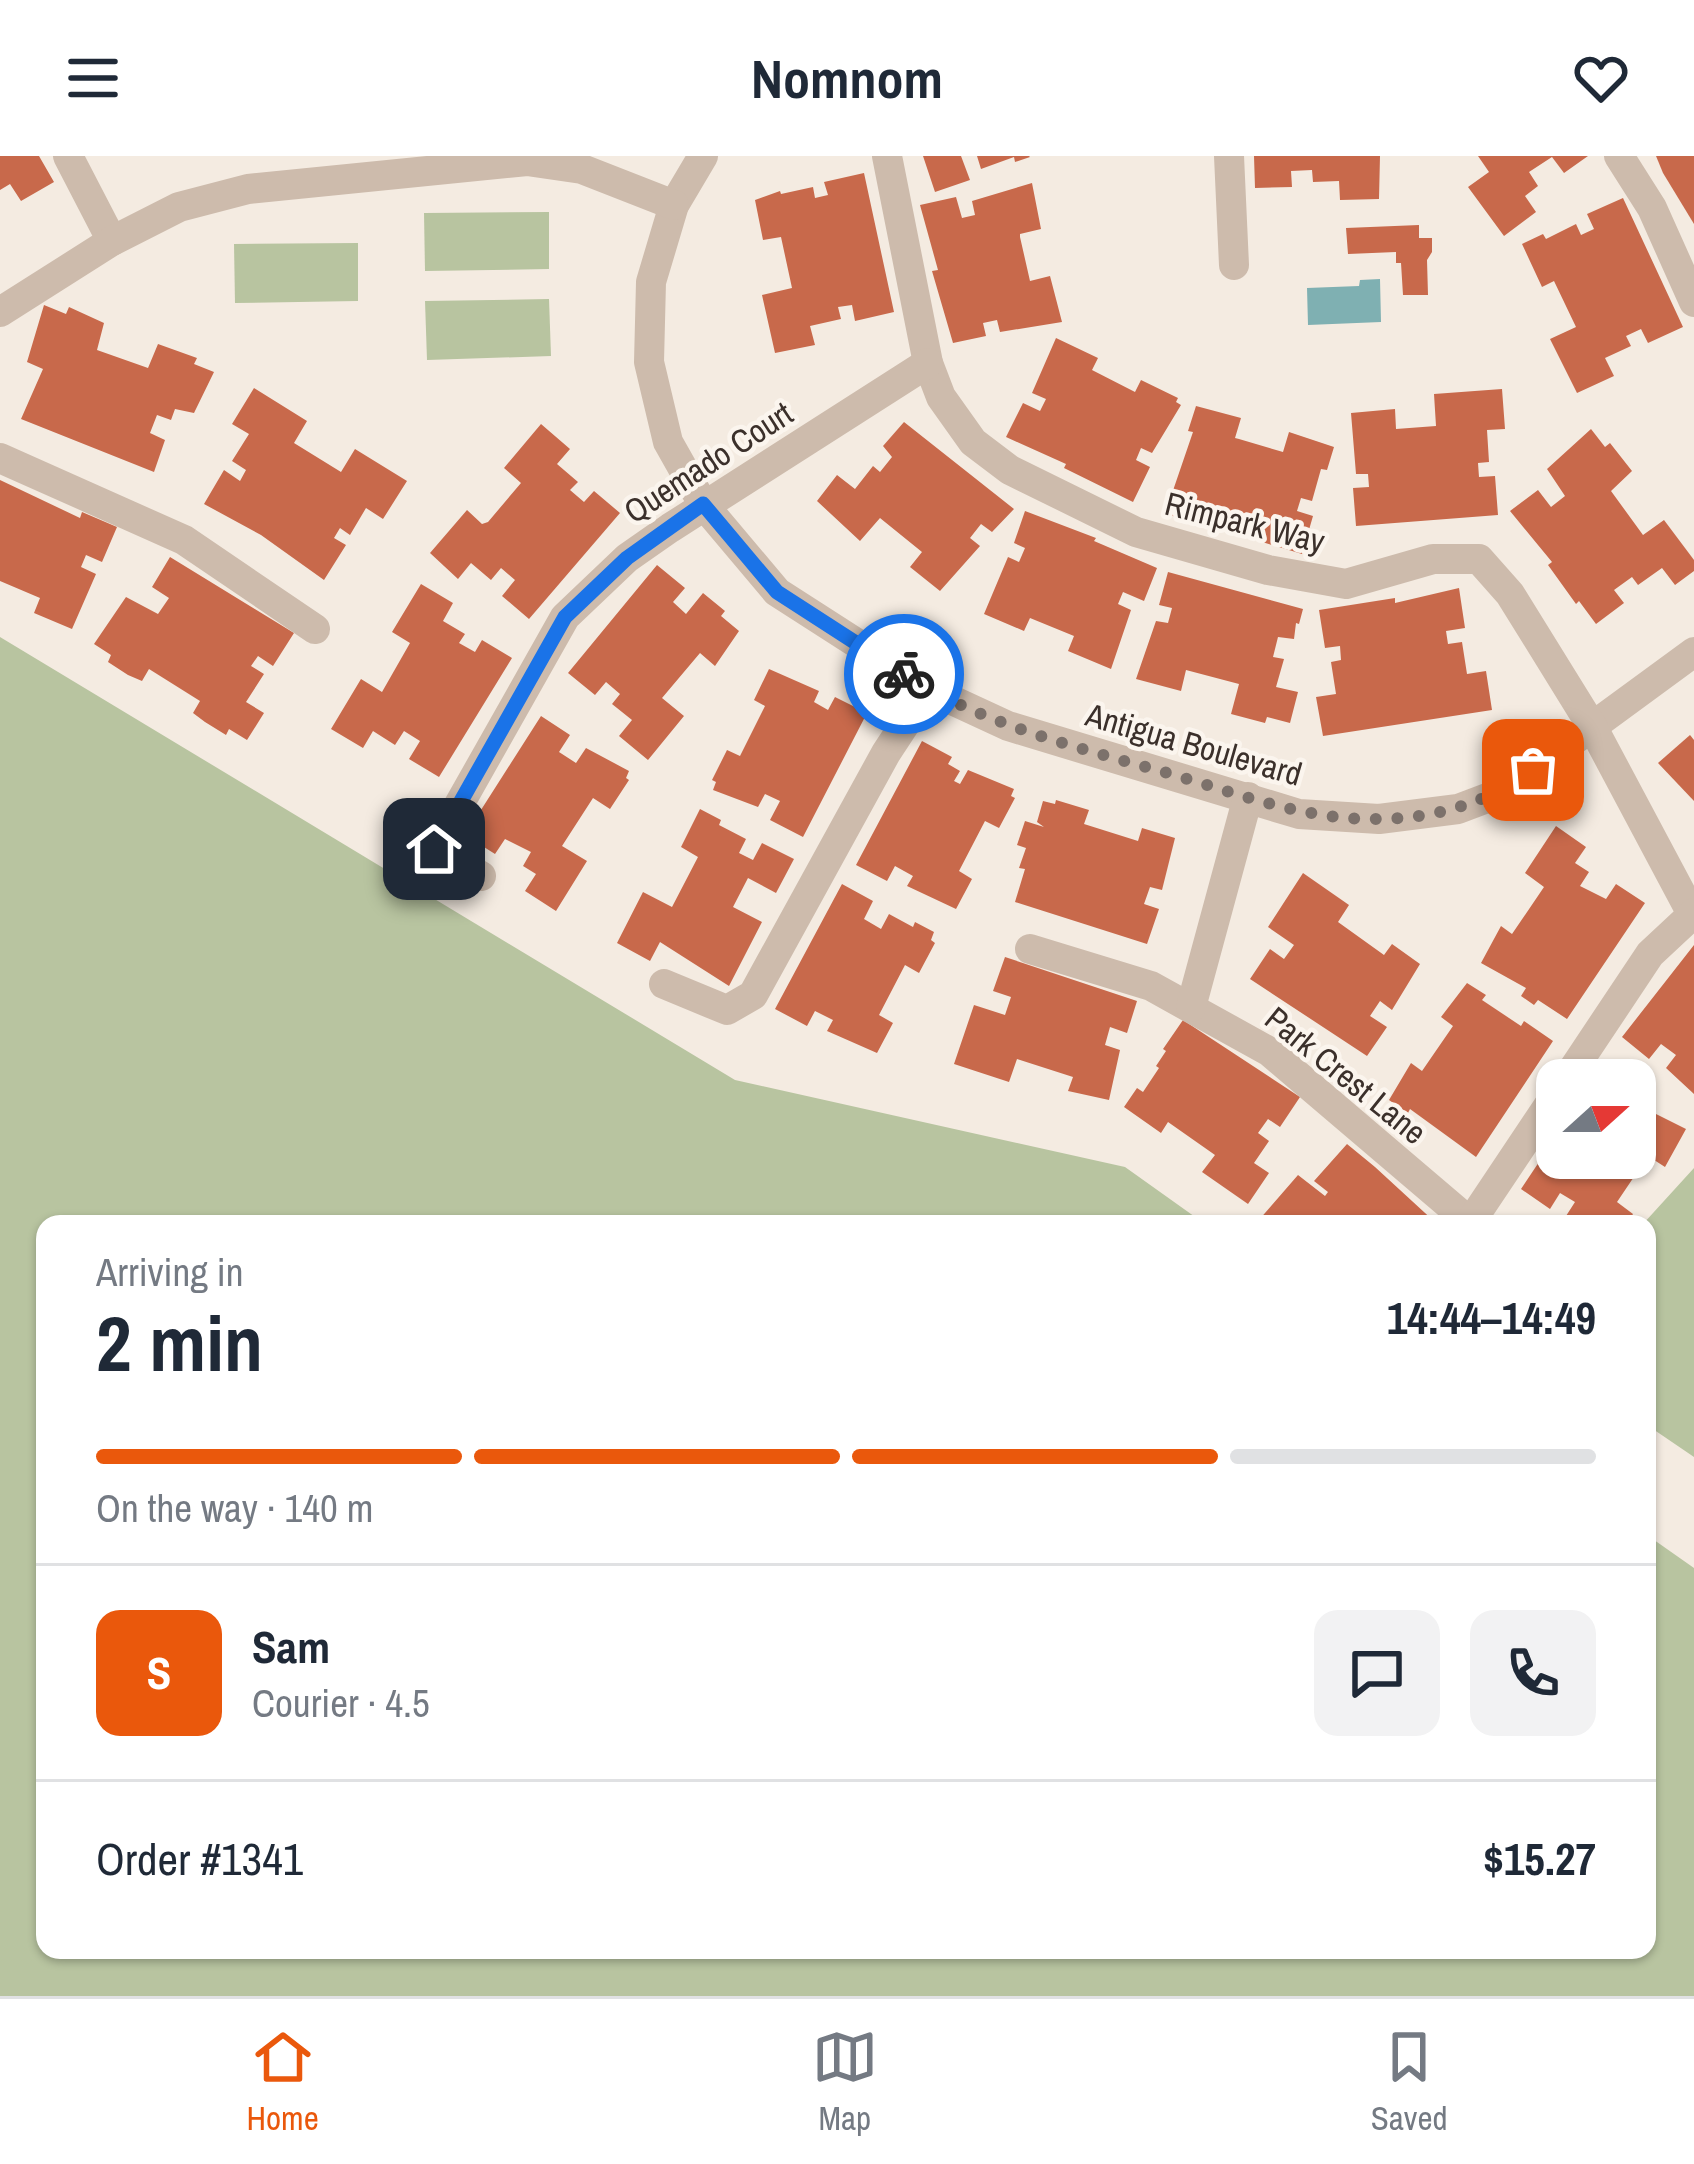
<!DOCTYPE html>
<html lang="en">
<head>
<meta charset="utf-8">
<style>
	body { margin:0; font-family:"Archivo Narrow",sans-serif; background:#f2f2f3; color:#1f2937; height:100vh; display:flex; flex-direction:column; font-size:45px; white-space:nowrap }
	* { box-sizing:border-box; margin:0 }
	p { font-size:39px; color:#747a83 }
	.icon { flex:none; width:66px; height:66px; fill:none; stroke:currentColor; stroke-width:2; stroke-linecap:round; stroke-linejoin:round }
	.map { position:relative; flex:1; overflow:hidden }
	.drawer { position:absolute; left:36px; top:1059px; width:1620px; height:744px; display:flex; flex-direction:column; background:#fff; border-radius:24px; box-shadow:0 3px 9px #0004 }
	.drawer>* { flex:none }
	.needle { width:78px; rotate:69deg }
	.fabs { position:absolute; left:1536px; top:903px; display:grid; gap:24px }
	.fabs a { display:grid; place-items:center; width:120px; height:120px; border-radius:24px; background:#fff; box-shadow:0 3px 9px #0004; font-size:60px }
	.pin { position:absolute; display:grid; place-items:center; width:102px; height:102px; color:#fff; margin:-51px; border-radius:24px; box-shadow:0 6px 18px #0006 }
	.courier { position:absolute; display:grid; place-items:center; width:120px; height:120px; margin:-60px; border:9px solid #1a73e8; border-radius:50%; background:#fff; color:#222; box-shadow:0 3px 15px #0007 }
	.headline em { font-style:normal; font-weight:800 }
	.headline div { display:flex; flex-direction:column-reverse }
	.headline { display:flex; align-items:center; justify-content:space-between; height:204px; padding:0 60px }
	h1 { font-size:78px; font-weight:800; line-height:90px }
	.bar { display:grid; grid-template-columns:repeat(4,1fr); gap:18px 12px; align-content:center; height:144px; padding:0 60px }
	.bar i { height:15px; border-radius:9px; background:#e0e1e3 }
	.bar .active { background:#ea580c }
	.bar p { grid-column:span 4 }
	.line { display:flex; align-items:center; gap:30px; padding:0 60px; border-top:3px solid #e0e1e3 }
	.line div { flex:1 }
	.round { display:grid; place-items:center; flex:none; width:126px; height:126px; border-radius:24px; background:#f2f2f3 }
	header { display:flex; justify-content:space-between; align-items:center; height:156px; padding:0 60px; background:#fff; font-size:54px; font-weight:800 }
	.tab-bar { display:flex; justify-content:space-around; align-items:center; height:168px; border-top:3px solid #e0e1e3; background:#fff; font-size:33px; color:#747a83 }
	.tab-bar a { display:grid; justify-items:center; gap:6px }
	.tab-bar .active { color:#ea580c }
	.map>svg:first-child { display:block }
	.green { fill:#b8c4a0 }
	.water { fill:#7fb0b2 }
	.building { fill:#c8694b }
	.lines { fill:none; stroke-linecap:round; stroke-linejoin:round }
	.minor { stroke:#cdbbac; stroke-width:30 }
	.done { stroke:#7c716b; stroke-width:12; stroke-dasharray:0 21.6 }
	.route { stroke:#1a73e8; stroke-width:15 }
	.labels { text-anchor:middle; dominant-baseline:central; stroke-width:9; stroke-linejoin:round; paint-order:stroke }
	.street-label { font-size:33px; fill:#3b302b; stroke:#fbf5ee }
</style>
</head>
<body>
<header><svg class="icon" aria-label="menu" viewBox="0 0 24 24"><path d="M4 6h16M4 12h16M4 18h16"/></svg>Nomnom<svg class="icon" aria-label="heart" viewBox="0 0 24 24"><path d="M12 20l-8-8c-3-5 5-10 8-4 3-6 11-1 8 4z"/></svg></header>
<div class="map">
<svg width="1694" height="1840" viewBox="0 0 1694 1840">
	<rect width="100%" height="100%" fill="#f4ebe1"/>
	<g class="green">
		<path d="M549 56V113L425 115 424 57Z"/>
		<path d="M358 87V145L235 147 234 88Z"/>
		<path d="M549 143 551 200 427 204 425 145Z"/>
		<path d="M0 481 735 924 1125 1011 1205 1068H45V1794H1647V1379L1694 1412V1840H0Z"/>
		<path d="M1694 1012V1301L1647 1269V1068H1643Z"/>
	</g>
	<path class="water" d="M1380 123 1381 166 1308 169 1307 132 1359 130 1360 124Z"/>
	<g class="building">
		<path d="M0 0H39L54 26 21 45 10 28 0 34Z"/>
		<path d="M923 0H961L970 24 935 36Z"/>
		<path d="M977 0H1029L1030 1 1015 6 1014 1 981 13Z"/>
		<path d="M1254 0H1380L1379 43 1340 44 1339 25 1313 26 1312 14 1291 15 1292 31 1255 32Z"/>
		<path d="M1478 0H1588L1564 17 1552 1 1529 16 1538 30 1525 40 1536 56 1504 80 1468 31 1489 16Z"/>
		<path d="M1656 0H1694V68L1663 17Z"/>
		<path d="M864 17 894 156 855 165 852 149 838 151 841 163 810 170 815 189 775 197 762 139 792 132 781 81 763 84 755 44 780 35 781 38 813 31 815 42 828 39 824 26Z"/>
		<path d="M1032 27 1041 73 1020 78V81L1030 125 1050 120 1062 166 1000 176 997 164 983 167 986 180 953 187 932 115 938 114 920 49 956 41 962 62 975 59 972 45Z"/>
		<path d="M1623 42 1683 171 1648 187 1641 173 1626 180 1631 190 1605 202 1614 220 1577 237 1550 183 1576 171 1554 125 1542 131 1522 88 1543 78 1546 83 1576 68 1581 79 1594 73 1587 58Z"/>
		<path d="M1419 69V82H1432V96L1427 104 1428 139H1403L1401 107H1396V96L1348 98 1346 72Z"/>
		<path d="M44 149 66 158 69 151 104 167 97 194 148 212 158 188 197 202 194 208 214 216 194 257 175 253 171 264 157 259 150 277 165 284 154 316 21 263 43 213 27 206Z"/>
		<path d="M1056 182 1098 202 1092 214 1135 236 1141 224 1178 242 1176 246 1181 249 1152 297 1141 292 1136 304 1150 311 1133 346 1064 312 1066 308 1006 281 1023 247 1040 255 1046 243 1032 237Z"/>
		<path d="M254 232 307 265 294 287 341 316 355 293 407 325 383 363 366 352 350 379 340 372 334 382 346 389 324 424 261 379 204 348 224 314 240 325 246 314 232 305 249 278 232 268Z"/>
		<path d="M1502 233 1505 273 1487 274 1489 306 1478 307 1479 321 1495 320 1498 359 1356 370 1353 332 1369 331 1368 318H1356L1351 257 1395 253 1396 273 1436 270 1434 238Z"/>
		<path d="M1196 250 1241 262 1235 282 1239 283 1283 296 1289 276 1334 291 1327 314 1321 313 1312 345 1301 342 1297 355 1313 360 1302 398 1229 376 1230 372 1203 364 1202 368 1165 358 1193 276 1188 275Z"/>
		<path d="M904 266 1014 353 992 376 981 368 970 382 980 390 940 435 910 411 922 396 880 362 860 385 817 345 837 319 855 333 873 310 880 316 892 301 883 290Z"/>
		<path d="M541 268 570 293 557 308 578 326 570 334 584 346 594 335 620 357 529 463 502 440 515 424 501 412 491 424 471 407 458 423 430 397 467 354 482 368 488 366 521 327 504 312Z"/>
		<path d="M1591 273 1605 291 1610 287 1632 315 1611 335 1643 379 1664 364 1694 404V415L1675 429 1662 412 1638 429 1632 421 1614 434 1624 447 1596 468 1579 445 1576 448 1548 409 1552 406 1510 355 1538 334 1551 351 1565 340 1547 313Z"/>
		<path d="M0 324 80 362 82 356 117 371 102 406 86 399 81 411 96 418 72 473 34 457 40 442 0 425Z"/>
		<path d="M1025 355 1096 382 1094 385 1157 412 1144 445 1123 436 1118 448 1131 454 1111 513 1068 495 1074 480 1030 462 1024 475 984 458 1008 401 1019 406 1025 392 1014 387Z"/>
		<path d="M170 401 294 477 273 510 258 500 251 510 264 518 246 546 264 557 247 584 229 573 226 579 205 566 193 557 200 545 149 513 142 525 128 519 108 506 111 499 94 488 126 441 158 458 169 442 152 431Z"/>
		<path d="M657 409 685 432 673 446 686 458 703 437 725 455 721 460 739 475 715 510 700 497 662 542 684 560 648 604 619 580 632 564 612 548 620 538 606 526 595 539 568 517Z"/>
		<path d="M1168 416 1303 453 1299 468 1296 467 1294 483 1278 481 1273 501 1284 503 1276 531 1298 536 1290 567 1267 561 1265 567 1231 558 1239 528 1186 514 1181 535 1136 523 1156 465 1168 467 1172 452 1159 449Z"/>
		<path d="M421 428 453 447 443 465 465 478 459 487 475 496 482 484 512 502 439 621 409 603 420 585 404 575 395 589 373 575 363 592 331 573 361 523 382 536 410 487 392 476Z"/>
		<path d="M1459 432 1465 472 1446 475 1448 488 1462 486 1467 518 1486 515 1492 554 1323 580 1316 541 1336 538 1331 506 1341 504 1340 490 1325 492 1319 454 1395 442V447Z"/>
		<path d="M769 513 819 535 814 546 828 554 835 541 867 557 803 681 770 664 780 645 765 638 758 651 713 634 716 626 712 624 727 594 740 600 765 550 754 544Z"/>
		<path d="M541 560 570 579 559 596 576 607 586 592 629 615 626 622 629 624 610 653 593 642 562 690 587 705 556 755 525 735 536 718 523 710 531 696 505 683 495 698 465 679Z"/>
		<path d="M1690 579 1694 584V645L1658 607Z"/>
		<path d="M922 585 952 601 948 608 960 615 954 625 960 628 968 614 1014 633 1011 640 1015 642 999 672 985 665 959 715 972 723 956 753 907 730 913 720 895 710 887 725 856 709Z"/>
		<path d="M1056 644 1089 654 1084 668 1138 685 1142 672 1175 682 1162 734 1150 731 1144 748 1159 753 1147 788 1015 746 1025 713 1019 712 1026 692 1017 689 1025 665 1044 671 1037 666 1043 645 1055 648Z"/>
		<path d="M700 653 721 664 719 669 746 683 739 697 753 704 762 687 794 703 776 737 748 722 733 751 762 766 729 830 660 786 650 805 617 787 643 736 672 751 698 701 681 691Z"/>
		<path d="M1556 670 1586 691 1575 707 1589 716 1580 730 1606 743 1616 728 1645 747 1567 863 1538 844 1534 849 1521 840 1526 832 1481 807 1501 770 1512 778 1544 731 1525 717Z"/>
		<path d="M1303 717 1349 749 1338 766 1384 799 1392 788 1420 808 1392 854 1380 845 1370 860 1387 871 1367 900 1250 823 1270 793 1284 803 1294 789 1268 771Z"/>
		<path d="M842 728 873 745 864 763 881 773 889 758 913 771 915 766 934 776 931 784 935 787 919 817 905 809 879 859 893 867 877 897 827 875 833 864 815 855 807 870 775 853Z"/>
		<path d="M1694 789V938L1666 912 1676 899 1661 888 1649 903 1622 881Z"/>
		<path d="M1005 801 1137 845 1127 877 1110 871 1105 889 1120 894 1109 944 1068 935 1073 921 1017 903 1009 926 954 908 974 849 1005 859 1011 841 993 835Z"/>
		<path d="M1467 827 1486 839 1482 844 1521 870 1524 865 1553 885 1476 1001 1410 953 1408 957 1389 944 1411 907 1422 915 1453 870 1441 861Z"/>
		<path d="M1183 864 1300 941 1280 971 1268 963 1258 977 1269 985 1254 1007 1269 1017 1248 1048 1202 1016 1215 999 1168 966 1161 977 1124 951 1137 932 1143 936 1159 912 1156 910 1166 895 1163 893Z"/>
		<path d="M1640 950 1686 973 1665 1011 1648 1000 1617 1046 1633 1058 1627 1068H1578L1566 1060 1575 1046 1560 1037 1550 1053 1521 1033 1557 979V1002H1635V957Z"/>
		<path d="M1347 988 1375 1011 1437 1068 1258 1065 1298 1019 1325 1040 1328 1036 1314 1025Z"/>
	</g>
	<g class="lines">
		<g class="minor">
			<path d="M68 0 112 85"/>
			<path d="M703 0 674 49 651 126 649 206 668 286 703 348 777 436 928 533 1008 570 1299 658 1379 663 1458 653 1503 636 1694 496"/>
			<path d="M887 0 928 207 941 241 973 286 1010 314 1136 376 1268 414 1346 428 1433 403H1479L1510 438 1593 572 1692 758"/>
			<path d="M1229 0 1234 109"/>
			<path d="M1619 0 1652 52 1694 146"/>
			<path d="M0 156 112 85 179 51 248 33 527 5 582 13 674 49"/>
			<path d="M0 302 184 384 315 473"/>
			<path d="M481 720 434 693 565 461 627 402 670 372 928 207"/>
			<path d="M1030 793 1151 830 1270 896 1472 1068"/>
			<path d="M664 828 727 854 753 839 886 597 928 533"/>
			<path d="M1191 851 1248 641"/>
			<path d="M1566 924 1650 798 1694 757"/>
			<path d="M1470 1067 1557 937"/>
		</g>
	</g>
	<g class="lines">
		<path class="done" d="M904 518C985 570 1080 592 1171 618 1239 638 1305 664 1377 663 1434 663 1487 647 1533 614"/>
		<path class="route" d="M434 693 565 461 627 402 703 348 777 436 904 518"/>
	</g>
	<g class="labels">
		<g class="street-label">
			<text transform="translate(708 306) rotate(-33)">Quemado Court</text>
			<text transform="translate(1245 366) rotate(14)">Rimpark Way</text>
			<text transform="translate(1194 588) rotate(16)">Antigua Boulevard</text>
			<text transform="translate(1346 919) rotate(39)">Park Crest Lane</text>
		</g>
	</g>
</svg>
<div class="fabs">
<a><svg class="needle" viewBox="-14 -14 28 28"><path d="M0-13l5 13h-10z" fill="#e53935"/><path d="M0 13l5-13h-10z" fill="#747a83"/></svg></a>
</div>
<div class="pin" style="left:1533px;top:614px;background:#ea580c"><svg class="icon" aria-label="bag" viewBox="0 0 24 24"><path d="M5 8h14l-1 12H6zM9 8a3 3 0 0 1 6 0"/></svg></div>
<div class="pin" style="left:434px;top:693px;background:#1f2937"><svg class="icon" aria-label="home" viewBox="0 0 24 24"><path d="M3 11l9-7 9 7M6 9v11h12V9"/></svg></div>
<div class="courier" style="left:904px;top:518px"><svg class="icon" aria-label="bike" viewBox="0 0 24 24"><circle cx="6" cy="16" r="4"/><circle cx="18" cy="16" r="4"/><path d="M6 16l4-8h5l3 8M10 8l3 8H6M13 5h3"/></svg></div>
<section class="drawer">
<div class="headline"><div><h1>2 min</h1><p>Arriving in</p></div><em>14:44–14:49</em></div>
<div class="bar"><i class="active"></i><i class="active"></i><i class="active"></i><i></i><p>On the way · 140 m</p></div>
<div class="line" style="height:216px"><b class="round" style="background:#ea580c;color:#fff">S</b><div><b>Sam</b><p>Courier · 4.5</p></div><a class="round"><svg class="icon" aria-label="chat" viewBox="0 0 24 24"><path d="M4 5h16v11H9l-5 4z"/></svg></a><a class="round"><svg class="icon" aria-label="phone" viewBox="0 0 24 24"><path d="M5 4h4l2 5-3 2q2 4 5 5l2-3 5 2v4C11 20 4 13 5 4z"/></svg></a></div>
<div class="line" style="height:156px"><div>Order #1341</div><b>$15.27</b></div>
</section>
</div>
<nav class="tab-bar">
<a class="active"><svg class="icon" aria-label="home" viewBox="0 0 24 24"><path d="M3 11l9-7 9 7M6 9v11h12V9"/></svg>Home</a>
<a><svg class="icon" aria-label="map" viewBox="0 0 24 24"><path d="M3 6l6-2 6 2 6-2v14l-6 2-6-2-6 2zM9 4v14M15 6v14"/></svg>Map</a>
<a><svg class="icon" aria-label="saved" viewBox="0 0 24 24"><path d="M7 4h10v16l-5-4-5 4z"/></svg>Saved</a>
</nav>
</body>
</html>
